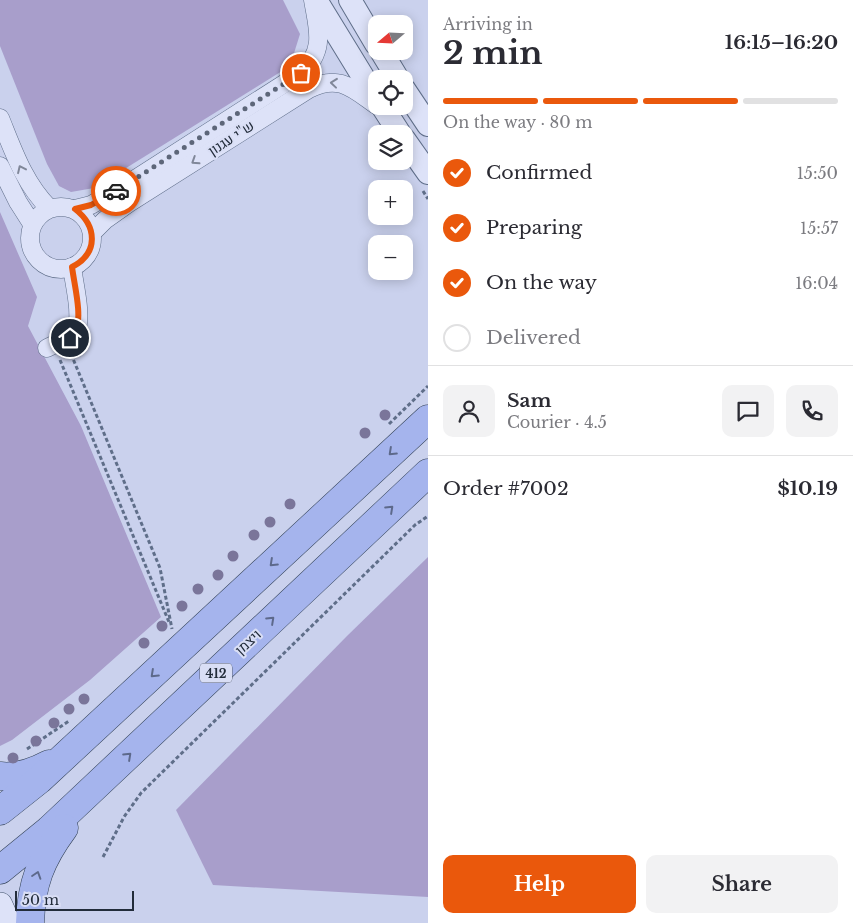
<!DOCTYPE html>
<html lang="en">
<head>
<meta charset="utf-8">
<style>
	body { margin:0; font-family:"Libre Baskerville",Heebo,serif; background:#f2f2f3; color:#2b2b33; height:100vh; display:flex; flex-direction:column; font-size:19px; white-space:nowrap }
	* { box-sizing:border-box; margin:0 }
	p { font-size:16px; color:#7c7c81 }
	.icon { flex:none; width:28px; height:28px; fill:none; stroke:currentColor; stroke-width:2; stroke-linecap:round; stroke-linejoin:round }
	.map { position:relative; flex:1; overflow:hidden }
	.drawer { display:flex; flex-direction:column; background:#fff; width:425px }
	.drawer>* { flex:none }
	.needle { width:32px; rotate:251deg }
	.controls { position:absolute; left:368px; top:15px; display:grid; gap:10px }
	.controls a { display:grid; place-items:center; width:45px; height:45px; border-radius:10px; background:#fff; box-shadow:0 2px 12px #0003; font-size:25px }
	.scale { position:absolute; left:15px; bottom:12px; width:119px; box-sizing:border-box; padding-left:5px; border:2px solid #222c3a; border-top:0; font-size:14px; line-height:18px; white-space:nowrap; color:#222c3a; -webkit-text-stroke:4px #d9def5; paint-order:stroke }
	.pin { position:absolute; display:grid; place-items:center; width:42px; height:42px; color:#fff; margin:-21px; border:2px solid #fff; border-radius:50%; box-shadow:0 1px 5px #0007 }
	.courier { position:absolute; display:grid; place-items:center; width:50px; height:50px; margin:-25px; border:4px solid #ea580c; border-radius:50%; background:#fff; color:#222; box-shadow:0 1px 6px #0007 }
	.summary em { font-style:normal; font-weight:700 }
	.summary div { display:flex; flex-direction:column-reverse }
	.summary { display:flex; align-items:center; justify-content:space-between; height:85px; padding:0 15px }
	h1 { font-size:32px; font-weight:700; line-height:38px }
	.bar { display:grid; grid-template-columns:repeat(4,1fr); gap:8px 5px; align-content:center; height:60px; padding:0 15px }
	.bar i { height:6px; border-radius:4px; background:#e1e1e2 }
	.bar .selected { background:#ea580c }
	.bar p { grid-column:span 4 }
	.line { display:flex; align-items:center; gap:12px; padding:0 15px; border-top:1px solid #e1e1e2 }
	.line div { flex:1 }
	.round { display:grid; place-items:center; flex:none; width:52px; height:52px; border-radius:10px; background:#f2f2f3 }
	ol { padding:0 15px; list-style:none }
	li { display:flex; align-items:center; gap:15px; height:55px }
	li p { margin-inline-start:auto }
	li .icon { padding:5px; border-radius:50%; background:#ea580c; color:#fff; stroke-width:4 }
	li:last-child { color:#7c7c81 }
	li i { width:28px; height:28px; border:2px solid #e1e1e2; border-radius:50% }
	.primary-button { display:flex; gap:10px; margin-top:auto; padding:10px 15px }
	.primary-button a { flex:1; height:58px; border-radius:10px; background:#ea580c; color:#fff; font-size:20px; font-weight:700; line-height:58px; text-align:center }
	.primary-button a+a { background:#f2f2f3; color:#2b2b33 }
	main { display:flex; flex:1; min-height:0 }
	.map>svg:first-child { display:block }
	.green { fill:#a89ecb }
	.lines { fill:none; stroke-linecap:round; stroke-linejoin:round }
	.minor-casing { stroke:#5f6e89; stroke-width:19 }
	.tertiary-casing { stroke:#5f6e89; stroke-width:24 }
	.secondary-casing { stroke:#42526b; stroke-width:26 }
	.primary-casing { stroke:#334257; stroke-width:29 }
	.path { stroke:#5f6e89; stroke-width:3; stroke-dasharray:4 2.5; stroke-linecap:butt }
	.minor { stroke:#dde2f8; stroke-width:18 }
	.tertiary { stroke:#dde2f8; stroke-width:22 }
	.secondary { stroke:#dde2f8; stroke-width:25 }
	.primary { stroke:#a5b4ed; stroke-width:28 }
	.tree { fill:#7a759a }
	.oneway { stroke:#808799 }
	.oneway2 { stroke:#5d698b }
	.done { stroke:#5d6679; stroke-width:5; stroke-dasharray:0 9 }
	.route { stroke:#ea580c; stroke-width:6 }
	.labels { text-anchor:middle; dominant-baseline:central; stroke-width:4; stroke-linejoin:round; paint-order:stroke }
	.shield { fill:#d9def5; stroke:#596172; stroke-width:1 }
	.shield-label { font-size:12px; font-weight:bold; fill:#222c3a }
	.street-label { font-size:14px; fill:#222c3a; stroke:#d9def5 }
</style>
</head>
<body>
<main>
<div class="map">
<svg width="428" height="923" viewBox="0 0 428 923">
	<rect width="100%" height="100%" fill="#cad1ed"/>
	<g class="green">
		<path d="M0 0H283L300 34 290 66 94 188 71 192 59 186 47 164 0 46Z"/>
		<path d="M0 212 37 297 28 326 81 426 161 617 90 680 12 740 0 746Z"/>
		<path d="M428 557V897L213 885 176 810 347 636Z"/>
	</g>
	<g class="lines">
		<g class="minor-casing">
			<g id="minor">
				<path d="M0 118C13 150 24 183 49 208"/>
				<path d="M0 166 18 202 32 224"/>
				<circle cx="61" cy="238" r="31"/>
				<path d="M75 209 91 205 126 185 301 73C326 50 318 30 313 0"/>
				<path d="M92 233 105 220 129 203 309 89C339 74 352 88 376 105"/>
				<path d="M47 348 76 334C82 313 75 289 72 267"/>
			</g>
		</g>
		<g class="tertiary-casing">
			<g id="tertiary">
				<path d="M316 0 376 98"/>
				<path d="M350 0 376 44"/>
				<path d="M381 51 398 79"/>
				<path d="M404 89 428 125"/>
				<path d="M382 106 400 134"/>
				<path d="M404 139 428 173"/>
			</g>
		</g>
		<g class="secondary-casing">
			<path id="secondary" d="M0 905 8 923"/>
		</g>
		<g class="primary-casing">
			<g id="primary">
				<path d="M0 776C17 778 34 772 49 764"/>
				<path d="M0 811 39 780 428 419"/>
				<path d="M0 870 49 830 428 473"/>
				<path d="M30 923C31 884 41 859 64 828"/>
			</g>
		</g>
		<g class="path">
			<path d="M423 191 428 199"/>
			<path d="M71 354 160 568 172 629"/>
			<path d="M60 360 169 622"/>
			<path d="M389 424 428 386"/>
			<path d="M27 749 69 721"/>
			<path d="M103 857 124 817 141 793 415 525 428 516"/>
		</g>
		<use href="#minor" class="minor"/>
		<use href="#tertiary" class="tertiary"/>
		<use href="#secondary" class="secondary"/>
		<use href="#primary" class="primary"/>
	</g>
	<g class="tree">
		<circle cx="385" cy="415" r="5.5"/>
		<circle cx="365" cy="433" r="5.5"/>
		<circle cx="290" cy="504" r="5.5"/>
		<circle cx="270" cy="522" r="5.5"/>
		<circle cx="254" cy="535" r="5.5"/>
		<circle cx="233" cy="556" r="5.5"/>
		<circle cx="218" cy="575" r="5.5"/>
		<circle cx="198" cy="589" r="5.5"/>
		<circle cx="182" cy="606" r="5.5"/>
		<circle cx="162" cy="626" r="5.5"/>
		<circle cx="144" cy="643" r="5.5"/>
		<circle cx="84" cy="699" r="5.5"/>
		<circle cx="69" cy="709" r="5.5"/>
		<circle cx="54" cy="723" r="5.5"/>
		<circle cx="36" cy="741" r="5.5"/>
		<circle cx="13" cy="758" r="5.5"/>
	</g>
	<defs><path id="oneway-chevron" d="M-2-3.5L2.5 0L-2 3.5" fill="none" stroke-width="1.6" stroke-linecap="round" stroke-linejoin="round" transform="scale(1.25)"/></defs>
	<g class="oneway">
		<use href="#oneway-chevron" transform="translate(334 83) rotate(-174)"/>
		<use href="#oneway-chevron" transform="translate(195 161) rotate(147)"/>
		<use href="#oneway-chevron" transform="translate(21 169) rotate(-115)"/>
	</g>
	<g class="oneway2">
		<use href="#oneway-chevron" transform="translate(392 452) rotate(137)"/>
		<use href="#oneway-chevron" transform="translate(390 509) rotate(-43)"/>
		<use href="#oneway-chevron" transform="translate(273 563) rotate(137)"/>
		<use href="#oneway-chevron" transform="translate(271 620) rotate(-43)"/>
		<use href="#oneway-chevron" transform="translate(154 674) rotate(137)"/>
		<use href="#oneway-chevron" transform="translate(128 756) rotate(-43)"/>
		<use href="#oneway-chevron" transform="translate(37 875) rotate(-72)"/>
	</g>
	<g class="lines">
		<path class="done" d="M116 191 301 73"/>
		<path class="route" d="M70 338 76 334C82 313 75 289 72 267 99 253 97 226 75 209L91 205 116 191"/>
	</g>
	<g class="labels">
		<rect class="shield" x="200" y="663.5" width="32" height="19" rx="4"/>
		<g class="shield-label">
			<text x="216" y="673">412</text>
		</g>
		<g class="street-label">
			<text transform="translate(231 138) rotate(-33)">ש"י עגנון</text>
			<text transform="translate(248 642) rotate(-43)">ויצמן</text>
		</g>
	</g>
</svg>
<div class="controls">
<a><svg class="needle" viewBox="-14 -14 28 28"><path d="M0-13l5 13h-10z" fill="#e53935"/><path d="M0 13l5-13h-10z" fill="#7c7c81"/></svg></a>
<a><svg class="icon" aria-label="locate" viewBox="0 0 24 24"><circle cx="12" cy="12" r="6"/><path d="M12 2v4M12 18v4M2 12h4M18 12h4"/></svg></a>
<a><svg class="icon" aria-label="layers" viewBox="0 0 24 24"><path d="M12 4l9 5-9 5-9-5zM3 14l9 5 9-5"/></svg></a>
<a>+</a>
<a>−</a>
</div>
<div class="scale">50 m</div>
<div class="pin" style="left:301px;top:73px;background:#ea580c"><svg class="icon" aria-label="bag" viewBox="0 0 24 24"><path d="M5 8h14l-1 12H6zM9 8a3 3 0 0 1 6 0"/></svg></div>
<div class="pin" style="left:70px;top:338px;background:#1f2937"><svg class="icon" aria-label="home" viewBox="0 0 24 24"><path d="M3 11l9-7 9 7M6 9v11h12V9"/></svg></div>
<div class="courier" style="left:116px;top:191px"><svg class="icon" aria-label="car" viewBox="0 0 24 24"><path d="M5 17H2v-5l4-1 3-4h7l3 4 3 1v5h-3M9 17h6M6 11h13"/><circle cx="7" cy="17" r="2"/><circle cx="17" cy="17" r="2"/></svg></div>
</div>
<section class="drawer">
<div class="summary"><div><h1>2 min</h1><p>Arriving in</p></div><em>16:15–16:20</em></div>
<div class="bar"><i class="selected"></i><i class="selected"></i><i class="selected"></i><i></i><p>On the way · 80 m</p></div>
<ol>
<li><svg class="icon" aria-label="check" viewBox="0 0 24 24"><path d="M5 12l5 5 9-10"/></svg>Confirmed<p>15:50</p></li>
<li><svg class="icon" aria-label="check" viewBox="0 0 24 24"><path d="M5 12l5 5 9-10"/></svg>Preparing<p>15:57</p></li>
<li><svg class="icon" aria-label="check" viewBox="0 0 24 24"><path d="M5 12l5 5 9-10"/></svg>On the way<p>16:04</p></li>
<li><i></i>Delivered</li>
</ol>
<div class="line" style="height:90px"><a class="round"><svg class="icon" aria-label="person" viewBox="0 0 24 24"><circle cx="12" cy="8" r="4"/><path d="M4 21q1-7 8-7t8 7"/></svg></a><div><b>Sam</b><p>Courier · 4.5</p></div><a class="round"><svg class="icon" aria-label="chat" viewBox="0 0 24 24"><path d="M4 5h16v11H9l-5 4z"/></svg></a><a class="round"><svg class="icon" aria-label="phone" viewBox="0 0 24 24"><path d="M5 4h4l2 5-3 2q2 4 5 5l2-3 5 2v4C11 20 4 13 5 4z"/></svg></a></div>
<div class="line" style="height:65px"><div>Order #7002</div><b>$10.19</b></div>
<div class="primary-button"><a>Help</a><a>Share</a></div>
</section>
</main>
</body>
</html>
